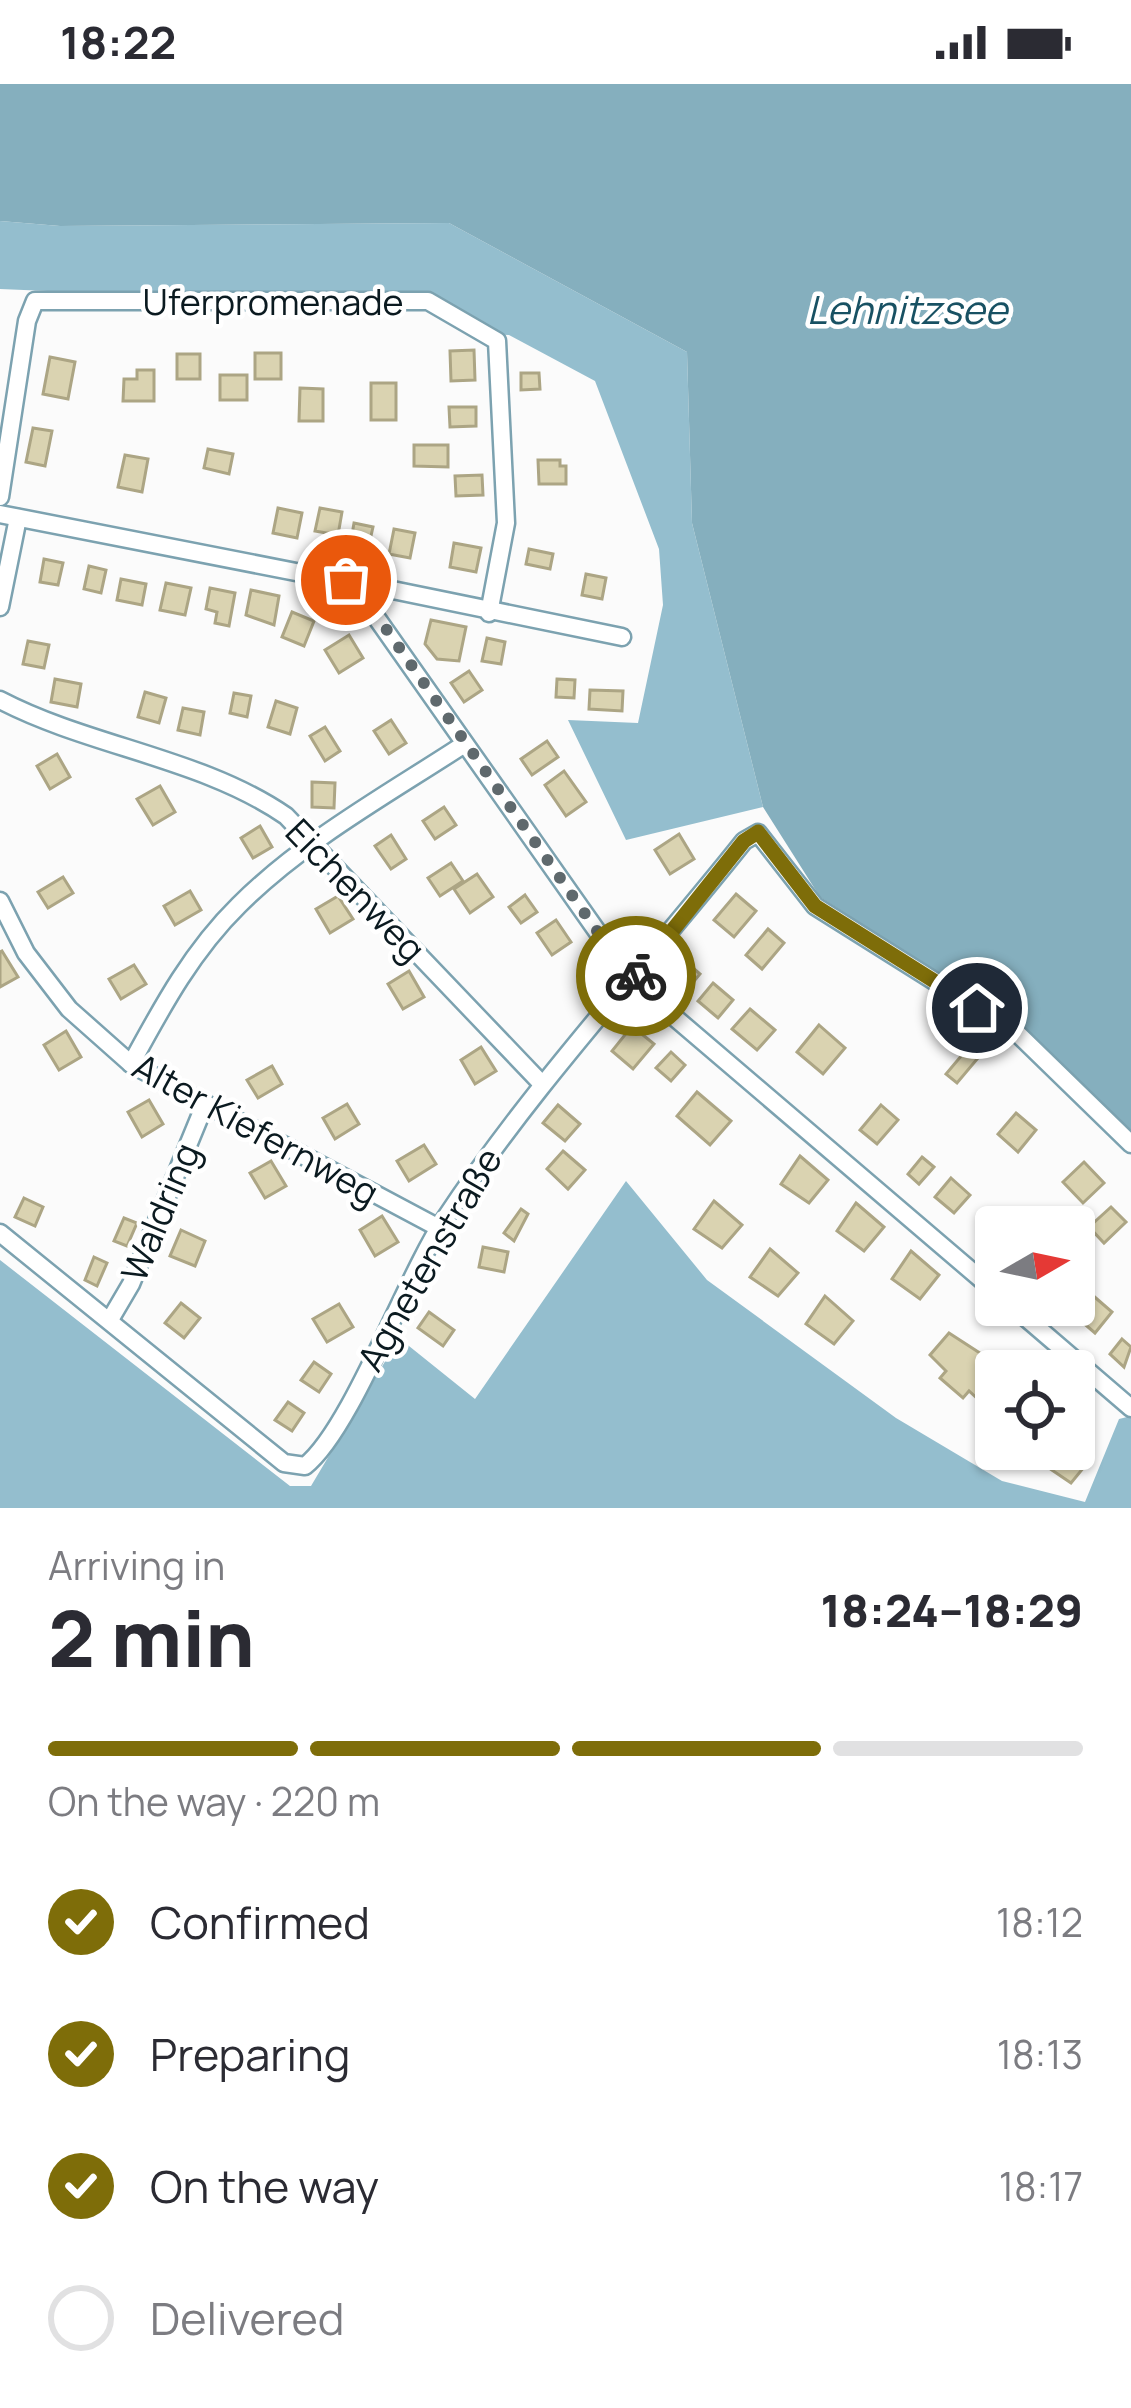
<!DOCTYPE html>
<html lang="en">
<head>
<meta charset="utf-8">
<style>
	body { margin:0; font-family:Manrope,sans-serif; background:#f7f7f7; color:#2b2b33; height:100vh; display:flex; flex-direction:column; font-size:45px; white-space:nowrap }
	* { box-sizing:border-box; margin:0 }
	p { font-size:39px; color:#7c7c81 }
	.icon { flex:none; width:66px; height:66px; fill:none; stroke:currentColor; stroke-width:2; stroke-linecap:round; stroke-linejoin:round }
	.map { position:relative; height:1424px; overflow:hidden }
	.side { display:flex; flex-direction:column; background:#fff; flex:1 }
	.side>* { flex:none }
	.needle { width:78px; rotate:81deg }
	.tools { position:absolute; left:975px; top:1122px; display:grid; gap:24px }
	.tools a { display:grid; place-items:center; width:120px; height:120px; border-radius:12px; background:#fff; box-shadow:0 3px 9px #0004; font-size:60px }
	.pin { position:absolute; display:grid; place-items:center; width:102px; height:102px; color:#fff; margin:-51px; border:6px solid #fff; border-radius:50%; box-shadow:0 3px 12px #0007 }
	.courier { position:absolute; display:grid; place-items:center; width:120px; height:120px; margin:-60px; border:9px solid #7e6d09; border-radius:50%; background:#fff; color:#222; box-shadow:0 3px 15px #0007 }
	.head em { font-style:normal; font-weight:800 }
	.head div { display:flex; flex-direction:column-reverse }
	.head { display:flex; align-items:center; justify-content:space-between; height:204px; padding:0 48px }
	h1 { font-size:78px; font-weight:800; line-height:90px }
	.bar { display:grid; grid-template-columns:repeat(4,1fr); gap:18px 12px; align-content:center; height:144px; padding:0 48px }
	.bar i { height:15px; border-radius:9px; background:#e1e1e2 }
	.bar .selected { background:#7e6d09 }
	.bar p { grid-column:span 4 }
	ol { padding:0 48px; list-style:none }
	li { display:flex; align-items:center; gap:36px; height:132px }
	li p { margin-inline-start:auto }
	li .icon { padding:12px; border-radius:50%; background:#7e6d09; color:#fff; stroke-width:4 }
	li:last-child { color:#7c7c81 }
	li i { width:66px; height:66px; border:6px solid #e1e1e2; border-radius:50% }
	.status { display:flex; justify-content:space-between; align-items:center; height:84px; padding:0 60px; background:#fff; direction:ltr }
	.status svg { height:33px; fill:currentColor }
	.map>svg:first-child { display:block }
	.forest { fill:#94bece }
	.water { fill:#85afbe }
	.building { fill:#dad3b1; stroke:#aca584; stroke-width:3 }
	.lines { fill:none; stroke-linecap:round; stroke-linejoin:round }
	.minor-casing { stroke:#7ca2b0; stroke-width:21 }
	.minor { stroke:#fff; stroke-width:16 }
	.done { stroke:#5f696d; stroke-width:12; stroke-dasharray:0 21.6 }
	.route { stroke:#7e6d09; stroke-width:15 }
	.labels { text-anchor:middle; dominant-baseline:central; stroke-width:9; stroke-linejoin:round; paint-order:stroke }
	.street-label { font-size:36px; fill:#0b1a20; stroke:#fff }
	.water-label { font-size:39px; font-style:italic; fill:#185163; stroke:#fff }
</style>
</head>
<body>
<div class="status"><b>18:22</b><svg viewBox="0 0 49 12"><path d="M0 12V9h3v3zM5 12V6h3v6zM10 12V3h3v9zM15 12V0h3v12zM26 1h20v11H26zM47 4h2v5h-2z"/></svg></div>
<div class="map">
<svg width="1131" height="1424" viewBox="0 0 1131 1424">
	<rect width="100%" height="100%" fill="#fbfbfb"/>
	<g class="forest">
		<path d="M0 137 60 142 449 139 687 268 692 439 763 723 626 756 568 636 638 639 663 521 659 465 595 297 509 251 477 250 428 223 0 205Z"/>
		<path d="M626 1097 707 1196 896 1334 1002 1397 1085 1418 1119 1335 1131 1332V1424H0V1176L290 1402H311L399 1254 475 1315Z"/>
	</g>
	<path class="water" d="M0 0H1131V1048L1027 946 820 813 763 723 692 439 687 268 449 139 60 142 0 137Z"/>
	<g class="building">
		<path d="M474 266 475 296 451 297 450 267Z"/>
		<rect x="255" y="269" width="26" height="26"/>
		<rect x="177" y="270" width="23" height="25"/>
		<path d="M50 273 75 278 68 315 43 310Z"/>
		<path d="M137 286H154V317H123L124 295H137Z"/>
		<path d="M521 289H539L540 305 521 306Z"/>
		<rect x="220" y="291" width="27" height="25"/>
		<rect x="371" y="299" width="25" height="37"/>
		<path d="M300 304 323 305V337H299Z"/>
		<path d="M449 323H476V342L450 343Z"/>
		<path d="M33 344 52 347 45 382 26 378Z"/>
		<path d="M414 361H448V383L414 382Z"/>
		<path d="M208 365 233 370 229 390 204 384Z"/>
		<path d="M125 371 148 375 142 408 118 403Z"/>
		<path d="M538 376H560V382H566V400H539Z"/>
		<path d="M482 391 483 411 456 412 455 392Z"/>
		<path d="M278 424 302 429 297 454 273 449Z"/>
		<path d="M320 424 342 428 338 451 315 447Z"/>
		<path d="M354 439 373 443 368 465 350 462Z"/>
		<path d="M394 445 415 449 410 474 389 470Z"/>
		<path d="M454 459 481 464 476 488 450 483Z"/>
		<path d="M529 465 553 470 550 485 526 480Z"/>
		<path d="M44 475 63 479 58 501 40 498Z"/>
		<path d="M89 482 106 486 101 509 84 505Z"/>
		<path d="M586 490 606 494 602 515 582 511Z"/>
		<path d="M121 495 146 500 142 521 117 516Z"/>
		<path d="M166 499 191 504 185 531 160 526Z"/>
		<path d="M210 504 235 509 229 542 215 539 217 528 206 525Z"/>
		<path d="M251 506 279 512 274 541 246 531Z"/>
		<path d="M292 528 314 537 304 562 282 553Z"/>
		<path d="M431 536 466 543 459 577 437 575 425 560Z"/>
		<path d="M349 551 363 574 339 589 325 566Z"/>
		<path d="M487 554 505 558 501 580 482 577Z"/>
		<path d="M28 557 49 561 44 584 23 580Z"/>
		<path d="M469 587 482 606 464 618 451 599Z"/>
		<path d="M55 595 81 600 77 623 51 618Z"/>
		<path d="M557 595 575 596 574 614 556 613Z"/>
		<path d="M590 606 623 607 622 627 589 625Z"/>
		<path d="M145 608 166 614 159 639 138 633Z"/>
		<path d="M234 609 251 612 247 633 230 629Z"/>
		<path d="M276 617 297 624 290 650 268 643Z"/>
		<path d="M183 624 204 628 200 651 178 646Z"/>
		<path d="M391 636 406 659 389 670 374 647Z"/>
		<path d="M325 643 340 667 325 677 310 652Z"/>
		<path d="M547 657 558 673 532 691 521 675Z"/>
		<path d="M57 670 70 693 50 705 37 682Z"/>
		<path d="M564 687 586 718 566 732 545 701Z"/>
		<path d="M312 698 335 699 334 724 312 723Z"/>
		<path d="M160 702 175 728 153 741 137 715Z"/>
		<path d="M444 723 456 741 435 755 423 737Z"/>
		<path d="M260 742 272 763 253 774 241 754Z"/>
		<path d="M679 750 694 775 670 790 655 766Z"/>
		<path d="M391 751 406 775 391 785 375 762Z"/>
		<path d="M451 779 463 797 440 812 428 794Z"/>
		<path d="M477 790 493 813 470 829 454 805Z"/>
		<path d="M63 793 73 809 48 824 38 808Z"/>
		<path d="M190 807 201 826 175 841 164 822Z"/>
		<path d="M736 810 756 827 734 853 714 836Z"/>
		<path d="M525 811 537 828 521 839 509 823Z"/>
		<path d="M338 812 353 835 330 849 316 825Z"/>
		<path d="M556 836 571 858 552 871 537 849Z"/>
		<path d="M768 845 784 859 762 885 746 871Z"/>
		<path d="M2 867 18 893 0 903V868Z"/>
		<path d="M678 871 700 890 684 909 662 890Z"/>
		<path d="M134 881 146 900 121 915 109 895Z"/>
		<path d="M409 887 424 913 403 925 388 900Z"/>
		<path d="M713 899 733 916 718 934 698 917Z"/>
		<path d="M750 925 775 946 757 966 732 945Z"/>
		<path d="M819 941 845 964 823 990 797 968Z"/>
		<path d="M632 942 654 960 633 985 612 967Z"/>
		<path d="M66 947 81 973 59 986 44 961Z"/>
		<path d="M481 963 496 987 475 1000 461 976Z"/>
		<path d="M967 965 978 974 957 999 946 990Z"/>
		<path d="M671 968 685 981 671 997 656 984Z"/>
		<path d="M272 982 282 1000 258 1014 247 996Z"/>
		<path d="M697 1008 731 1037 710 1061 677 1032Z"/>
		<path d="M149 1016 163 1040 142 1053 128 1028Z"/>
		<path d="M347 1020 359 1040 335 1055 323 1034Z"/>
		<path d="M558 1021 580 1040 565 1057 543 1039Z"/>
		<path d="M881 1021 898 1036 877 1060 860 1046Z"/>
		<path d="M1016 1029 1036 1046 1018 1068 998 1050Z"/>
		<path d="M424 1061 436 1080 409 1097 397 1077Z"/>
		<path d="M563 1067 585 1086 568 1105 547 1085Z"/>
		<path d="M800 1072 828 1096 809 1119 781 1100Z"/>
		<path d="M922 1073 934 1083 919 1100 908 1090Z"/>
		<path d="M271 1077 286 1102 265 1114 250 1089Z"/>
		<path d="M1084 1078 1104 1099 1083 1119 1063 1098Z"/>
		<path d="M951 1094 970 1111 954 1129 935 1113Z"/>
		<path d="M24 1114 43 1123 35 1142 15 1133Z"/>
		<path d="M714 1117 742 1141 722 1164 694 1145Z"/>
		<path d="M856 1119 884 1143 864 1167 837 1147Z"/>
		<path d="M1111 1123 1126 1138 1104 1159 1089 1143Z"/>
		<path d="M521 1125 528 1130 514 1157 504 1149Z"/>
		<path d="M382 1132 398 1158 375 1172 360 1146Z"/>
		<path d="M124 1134 137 1139 127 1162 114 1157Z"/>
		<path d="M181 1146 205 1157 195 1182 170 1172Z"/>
		<path d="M483 1163 508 1168 504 1188 479 1183Z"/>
		<path d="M1074 1164 1092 1179 1074 1200Z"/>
		<path d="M770 1165 798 1189 778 1212 750 1193Z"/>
		<path d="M911 1167 939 1191 920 1215 892 1195Z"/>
		<path d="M94 1173 107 1179 97 1202 85 1196Z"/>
		<path d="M1090 1209 1112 1228 1095 1249 1073 1230Z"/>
		<path d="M825 1212 853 1237 834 1260 806 1240Z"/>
		<path d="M181 1219 200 1234 184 1254 165 1239Z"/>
		<path d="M339 1220 353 1243 327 1258 313 1235Z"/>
		<path d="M429 1228 454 1246 443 1262 418 1244Z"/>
		<path d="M949 1249 986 1273 985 1280 996 1289 995 1311 991 1307 981 1318 969 1307 963 1314 940 1294 946 1287 930 1271Z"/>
		<path d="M1122 1255 1131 1263 1124 1283 1110 1270Z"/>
		<path d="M314 1278 331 1290 319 1308 301 1296Z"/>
		<path d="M288 1318 304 1329 292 1347 275 1336Z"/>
		<path d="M1074 1364 1089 1377 1071 1399 1043 1380 1051 1365Z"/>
	</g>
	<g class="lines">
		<g class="minor-casing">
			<g id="minor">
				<path d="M0 413 27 237 35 217H428L497 257 506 439 489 529"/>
				<path d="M0 430 352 499 632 897 996 1208"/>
				<path d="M361 509 378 503 622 553"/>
				<path d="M0 523 18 434"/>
				<path d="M0 616C90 663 202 674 286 732L541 999"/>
				<path d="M0 817 26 869 69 925 131 980 439 1144"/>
				<path d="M131 980C162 923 192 867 239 821 303 757 388 710 463 661"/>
				<path d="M0 1149 284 1379 305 1382C351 1346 406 1193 444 1136 533 1001 643 884 744 757L758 749 815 822 1017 949 1131 1060"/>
				<path d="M1011 1221 1131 1324"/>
				<path d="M111 1234 131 1200 205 1020"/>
			</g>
		</g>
		<use href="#minor" class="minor"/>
	</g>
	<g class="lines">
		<path class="done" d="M346 496 361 509 632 897 636 892"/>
		<path class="route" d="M636 892 744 757 758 748 815 822 977 924"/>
	</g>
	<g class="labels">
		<g class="street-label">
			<text x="273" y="217">Uferpromenade</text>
			<text transform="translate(356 806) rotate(46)">Eichenweg</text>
			<text transform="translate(256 1045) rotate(29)">Alter Kiefernweg</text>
			<text transform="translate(160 1128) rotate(-67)">Waldring</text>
			<text transform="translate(429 1175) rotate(-60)">Agnetenstraße</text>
		</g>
		<g class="water-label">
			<text x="907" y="225">Lehnitzsee</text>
		</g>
	</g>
</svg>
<div class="tools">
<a><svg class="needle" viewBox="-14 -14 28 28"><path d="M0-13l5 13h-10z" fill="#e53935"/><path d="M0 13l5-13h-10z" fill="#7c7c81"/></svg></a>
<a><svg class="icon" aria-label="locate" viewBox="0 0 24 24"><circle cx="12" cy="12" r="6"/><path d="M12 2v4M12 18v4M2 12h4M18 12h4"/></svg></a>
</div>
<div class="pin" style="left:346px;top:496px;background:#ea580c"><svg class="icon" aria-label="bag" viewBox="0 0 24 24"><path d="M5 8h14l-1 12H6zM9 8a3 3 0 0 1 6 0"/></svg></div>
<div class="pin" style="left:977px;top:924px;background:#1f2937"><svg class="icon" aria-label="home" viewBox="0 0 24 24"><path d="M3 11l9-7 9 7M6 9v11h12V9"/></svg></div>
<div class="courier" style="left:636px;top:892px"><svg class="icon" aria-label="bike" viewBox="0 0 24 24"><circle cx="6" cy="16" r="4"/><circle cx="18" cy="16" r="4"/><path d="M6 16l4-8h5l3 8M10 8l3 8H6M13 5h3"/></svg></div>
</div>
<section class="side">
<div class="head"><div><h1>2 min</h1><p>Arriving in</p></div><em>18:24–18:29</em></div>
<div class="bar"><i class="selected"></i><i class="selected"></i><i class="selected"></i><i></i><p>On the way · 220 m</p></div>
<ol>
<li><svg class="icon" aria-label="check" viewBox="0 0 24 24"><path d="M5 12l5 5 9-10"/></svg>Confirmed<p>18:12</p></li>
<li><svg class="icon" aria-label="check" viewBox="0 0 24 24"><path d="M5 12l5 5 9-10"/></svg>Preparing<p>18:13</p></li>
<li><svg class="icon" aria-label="check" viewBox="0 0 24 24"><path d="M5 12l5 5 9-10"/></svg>On the way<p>18:17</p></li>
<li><i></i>Delivered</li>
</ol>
</section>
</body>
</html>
